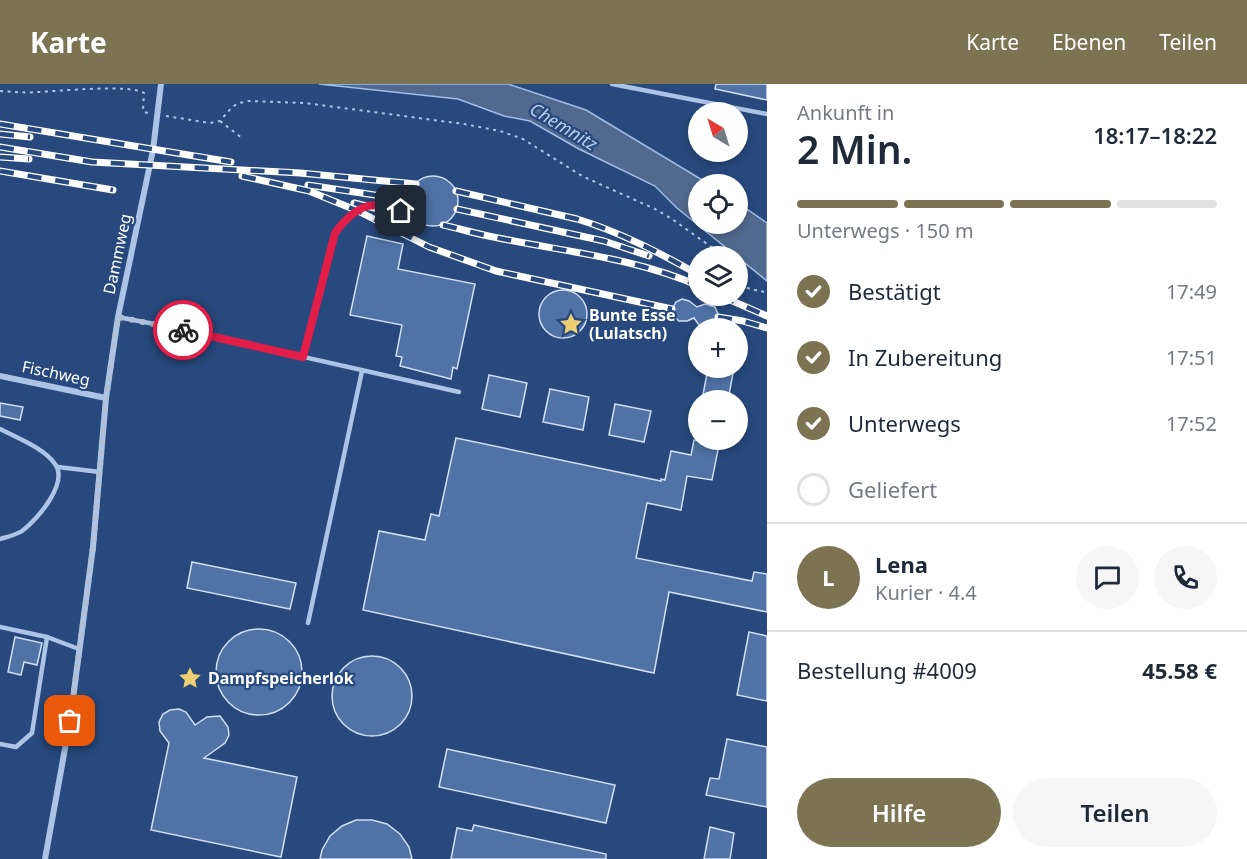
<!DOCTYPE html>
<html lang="de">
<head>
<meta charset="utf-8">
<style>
	body { margin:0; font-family:"Noto Sans",sans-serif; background:#f6f6f7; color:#1f2937; height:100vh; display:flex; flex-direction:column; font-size:22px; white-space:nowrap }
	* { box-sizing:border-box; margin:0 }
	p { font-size:20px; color:#747a83 }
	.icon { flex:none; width:33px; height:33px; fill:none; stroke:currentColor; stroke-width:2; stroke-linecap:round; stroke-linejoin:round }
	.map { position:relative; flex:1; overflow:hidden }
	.side { display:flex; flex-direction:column; background:#fff; width:480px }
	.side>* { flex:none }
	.needle { width:39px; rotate:322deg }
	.buttons { position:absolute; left:688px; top:18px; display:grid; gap:12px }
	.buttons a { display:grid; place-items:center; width:60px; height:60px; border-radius:50%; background:#fff; box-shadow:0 3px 9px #0003; font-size:30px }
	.pin { position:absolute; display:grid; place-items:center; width:51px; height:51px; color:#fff; margin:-26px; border-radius:12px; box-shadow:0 3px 9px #0006 }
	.courier { position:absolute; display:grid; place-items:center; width:60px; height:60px; margin:-30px; border:4px solid #e11d48; border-radius:50%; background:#fff; color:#222; box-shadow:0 2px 8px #0007 }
	.overview em { font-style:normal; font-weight:600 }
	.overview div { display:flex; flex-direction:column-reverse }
	.overview { display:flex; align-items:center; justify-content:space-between; height:102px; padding:0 30px }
	h1 { font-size:39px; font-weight:600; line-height:45px }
	.bar { display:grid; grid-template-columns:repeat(4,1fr); gap:9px 6px; align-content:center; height:72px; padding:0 30px }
	.bar i { height:8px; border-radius:4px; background:#e0e1e3 }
	.bar .selected { background:#7c7352 }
	.bar p { grid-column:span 4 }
	.line { display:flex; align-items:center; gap:15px; padding:0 30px; border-top:2px solid #e0e1e3 }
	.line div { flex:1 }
	.round { display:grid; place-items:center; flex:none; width:63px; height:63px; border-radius:32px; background:#f6f6f7 }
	ol { padding:0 30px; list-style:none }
	li { display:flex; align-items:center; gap:18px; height:66px }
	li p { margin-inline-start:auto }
	li .icon { padding:6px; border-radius:50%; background:#7c7352; color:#fff; stroke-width:4 }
	li:last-child { color:#747a83 }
	li i { width:33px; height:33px; border:3px solid #e0e1e3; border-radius:50% }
	.primary-button { display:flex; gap:12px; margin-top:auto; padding:12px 30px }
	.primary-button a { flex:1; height:69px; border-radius:36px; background:#7c7352; color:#fff; font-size:24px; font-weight:600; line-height:69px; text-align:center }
	.primary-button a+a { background:#f6f6f7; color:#1f2937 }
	header { display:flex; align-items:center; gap:36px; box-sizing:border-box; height:84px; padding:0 30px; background:#7c7352; color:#fff }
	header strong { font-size:28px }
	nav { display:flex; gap:33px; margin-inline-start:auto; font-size:21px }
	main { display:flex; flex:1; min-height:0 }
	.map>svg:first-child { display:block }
	.water { fill:#51698f; stroke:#a1bee5; stroke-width:1.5 }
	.building { fill:#4f73a6; stroke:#cfdef4; stroke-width:1.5 }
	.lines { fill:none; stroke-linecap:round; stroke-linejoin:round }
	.path { stroke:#acc4e5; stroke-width:2; stroke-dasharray:3 4.5; stroke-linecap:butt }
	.lane { stroke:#acc4e5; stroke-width:4.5 }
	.street { stroke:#acc4e5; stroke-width:6 }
	.rail-casing { stroke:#fff; stroke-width:7 }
	.rail { stroke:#27497d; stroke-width:4.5; stroke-dasharray:14; stroke-linecap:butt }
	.done { stroke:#b3bfd2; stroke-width:6; stroke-dasharray:0 10.8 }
	.route { stroke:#e11d48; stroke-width:8 }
	.labels { text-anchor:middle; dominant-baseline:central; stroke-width:4.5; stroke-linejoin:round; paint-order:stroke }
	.street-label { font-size:16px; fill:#fff; stroke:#27497d }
	.poi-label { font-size:16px; font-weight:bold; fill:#fff; stroke:#27497d; text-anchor:start }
	.water-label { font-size:18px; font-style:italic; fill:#b7ceec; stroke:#27497d }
</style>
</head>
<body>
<header>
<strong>Karte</strong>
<nav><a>Karte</a><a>Ebenen</a><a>Teilen</a></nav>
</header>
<main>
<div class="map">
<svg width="767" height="775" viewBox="0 0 767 775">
	<rect width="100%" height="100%" fill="#27497d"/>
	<path class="water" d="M319 0H508L586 26 709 100H699V140H738V119L767 139V197L677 124 655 102 579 65 530 37 504 32 458 15Z"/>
	<g class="building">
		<path d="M716 0H767V16L715 5Z"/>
		<circle cx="433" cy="117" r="25"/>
		<path d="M367 152 403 160 398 185 475 200 457 285 453 283 451 295 400 282 402 273 396 272 402 241 350 231Z"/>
		<circle cx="563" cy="230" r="24"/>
		<path d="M682 215 689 217 697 223 705 220 712 222 715 223 718 230 716 238 711 243H707L699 241 694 234 687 237H679L674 232 672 225 676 218Z"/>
		<path d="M708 284H734L728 316H702Z"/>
		<path d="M489 291 527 299 520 333 482 325Z"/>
		<path d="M550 305 589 313 583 346 543 338Z"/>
		<path d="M0 319 23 323 20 336 0 332Z"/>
		<path d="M615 320 651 327 644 358 609 351Z"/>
		<path d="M456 354 661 397V395L665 396 671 367 691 371 694 356H720L712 396 687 392 681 426 647 419 636 474 752 497 754 488 767 490V528L669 508 654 589 363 526 379 447 425 456 431 430 439 432Z"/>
		<path d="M192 478 296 499 290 525 187 504Z"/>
		<circle cx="259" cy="588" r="43"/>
		<path d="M749 548 767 552V617L737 611Z"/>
		<path d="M15 553 42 559 37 581 24 578 21 591 8 588Z"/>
		<circle cx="372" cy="612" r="40"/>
		<path d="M179 625 186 628 195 641 207 633 220 632 228 643 229 651 225 659 204 674 297 693 281 773 151 746 169 659 160 647 159 638 163 630 170 626Z"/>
		<path d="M727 655 767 663V723L706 711 710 694 719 695Z"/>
		<path d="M447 665 615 701 606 739 439 703Z"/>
		<path d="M356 736H372L387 740 400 750 409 763 412 775H320L322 766 330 752 342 742Z"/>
		<path d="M474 741 606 770V775H451L457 744 472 747Z"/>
		<path d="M710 743 734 749 730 775H704Z"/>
	</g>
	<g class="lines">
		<g class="path">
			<path d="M0 7C13 8 25 9 38 8 59 7 131 0 144 9L143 26 144 28 148 29"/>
			<path d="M166 32 210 39 220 37 232 23 239 19 249 17 305 19 464 40 500 47 523 55 582 92 655 125 672 135 724 172"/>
			<path d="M220 37 242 54"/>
			<path d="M738 192C744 208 753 204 767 209"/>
		</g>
		<g class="lane">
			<path d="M612 0 767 30"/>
			<path d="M118 233 180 245 459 308"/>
			<path d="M303 273 335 149C343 138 354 126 368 122 378 119 392 125 401 127"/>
			<path d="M0 345C17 354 44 364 55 380 69 399 37 436 22 447 16 451 7 453 0 455"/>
			<path d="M58 383 100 388"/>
			<path d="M308 539 362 287"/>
			<path d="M0 543 47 553 79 565"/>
			<path d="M0 660 16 663 32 649 47 553"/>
		</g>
		<g class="street">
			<path d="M0 292 106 314"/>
			<path d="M45 775 70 637 93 463 106 314 118 233 153 66 161 0"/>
		</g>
		<g class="rail-casing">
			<g id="rail">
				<path d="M0 40 231 78"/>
				<path d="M0 50 30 53"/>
				<path d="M0 63 92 78 300 89 416 100"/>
				<path d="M0 73 29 75"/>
				<path d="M0 87 113 106"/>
				<path d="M242 92 309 107 358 127 429 163 496 187 672 225"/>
				<path d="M308 101 408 116"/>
				<path d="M456 107 577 135C620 148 660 169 699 191"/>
				<path d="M354 119 415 134"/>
				<path d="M457 125 604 157 649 172"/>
				<path d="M443 141C457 144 470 148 484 151 556 167 631 172 699 202"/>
				<path d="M721 212 767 232"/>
				<path d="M718 233 743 237 767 244"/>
			</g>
		</g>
		<use href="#rail" class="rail"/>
	</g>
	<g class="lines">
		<path class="done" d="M70 637 93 463 106 314 118 233 183 246"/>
		<path class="route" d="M183 246 303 273 335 149C343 138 354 126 368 122 378 119 392 125 401 127"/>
	</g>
	<defs>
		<g id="sight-bare" transform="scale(1.8)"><path d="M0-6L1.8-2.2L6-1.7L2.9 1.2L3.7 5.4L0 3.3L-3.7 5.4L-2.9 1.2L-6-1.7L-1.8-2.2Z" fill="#edce72" stroke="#27497d" stroke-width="2.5" paint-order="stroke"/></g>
	</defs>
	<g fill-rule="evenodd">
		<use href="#sight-bare" x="571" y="240"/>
		<use href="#sight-bare" x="190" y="594"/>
	</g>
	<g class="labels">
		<g class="street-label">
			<text transform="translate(117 170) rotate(-78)">Dammweg</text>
			<text transform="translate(56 289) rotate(12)">Fischweg</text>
		</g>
		<g class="poi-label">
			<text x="589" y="231">Bunte Esse<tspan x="589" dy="18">(Lulatsch)</tspan></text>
			<text x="208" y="594">Dampfspeicherlok</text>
		</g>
		<g class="water-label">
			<text transform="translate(564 42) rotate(31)">Chemnitz</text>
		</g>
	</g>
</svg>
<div class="buttons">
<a><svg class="needle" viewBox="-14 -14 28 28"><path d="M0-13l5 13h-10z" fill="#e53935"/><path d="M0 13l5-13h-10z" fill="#747a83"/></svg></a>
<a><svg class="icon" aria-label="locate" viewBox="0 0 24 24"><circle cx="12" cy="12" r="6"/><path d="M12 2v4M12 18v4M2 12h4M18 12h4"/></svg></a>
<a><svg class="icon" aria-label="layers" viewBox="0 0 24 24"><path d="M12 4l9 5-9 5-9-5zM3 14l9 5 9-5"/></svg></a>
<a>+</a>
<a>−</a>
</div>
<div class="pin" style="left:70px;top:637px;background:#ea580c"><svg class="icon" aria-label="bag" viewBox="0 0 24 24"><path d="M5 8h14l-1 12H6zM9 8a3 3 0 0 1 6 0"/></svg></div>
<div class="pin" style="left:401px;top:127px;background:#1f2937"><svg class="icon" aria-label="home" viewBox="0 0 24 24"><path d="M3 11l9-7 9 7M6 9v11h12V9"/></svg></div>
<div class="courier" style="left:183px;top:246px"><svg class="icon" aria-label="bike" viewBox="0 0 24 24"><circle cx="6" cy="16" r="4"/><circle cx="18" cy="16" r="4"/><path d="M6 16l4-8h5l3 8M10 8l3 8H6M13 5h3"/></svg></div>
</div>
<section class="side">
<div class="overview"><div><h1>2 Min.</h1><p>Ankunft in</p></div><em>18:17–18:22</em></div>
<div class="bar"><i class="selected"></i><i class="selected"></i><i class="selected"></i><i></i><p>Unterwegs · 150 m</p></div>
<ol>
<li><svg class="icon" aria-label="check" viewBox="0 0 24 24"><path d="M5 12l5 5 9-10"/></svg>Bestätigt<p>17:49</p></li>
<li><svg class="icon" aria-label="check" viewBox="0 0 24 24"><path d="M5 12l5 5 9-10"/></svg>In Zubereitung<p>17:51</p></li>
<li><svg class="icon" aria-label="check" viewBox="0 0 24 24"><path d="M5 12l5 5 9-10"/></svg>Unterwegs<p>17:52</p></li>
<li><i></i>Geliefert</li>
</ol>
<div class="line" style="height:108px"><b class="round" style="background:#7c7352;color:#fff">L</b><div><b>Lena</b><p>Kurier · 4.4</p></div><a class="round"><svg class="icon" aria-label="chat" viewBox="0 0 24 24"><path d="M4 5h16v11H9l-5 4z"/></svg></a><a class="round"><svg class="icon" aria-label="phone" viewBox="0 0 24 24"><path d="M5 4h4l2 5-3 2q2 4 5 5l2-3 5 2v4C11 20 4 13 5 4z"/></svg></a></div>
<div class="line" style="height:78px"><div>Bestellung #4009</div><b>45.58 €</b></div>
<div class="primary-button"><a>Hilfe</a><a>Teilen</a></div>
</section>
</main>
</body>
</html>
